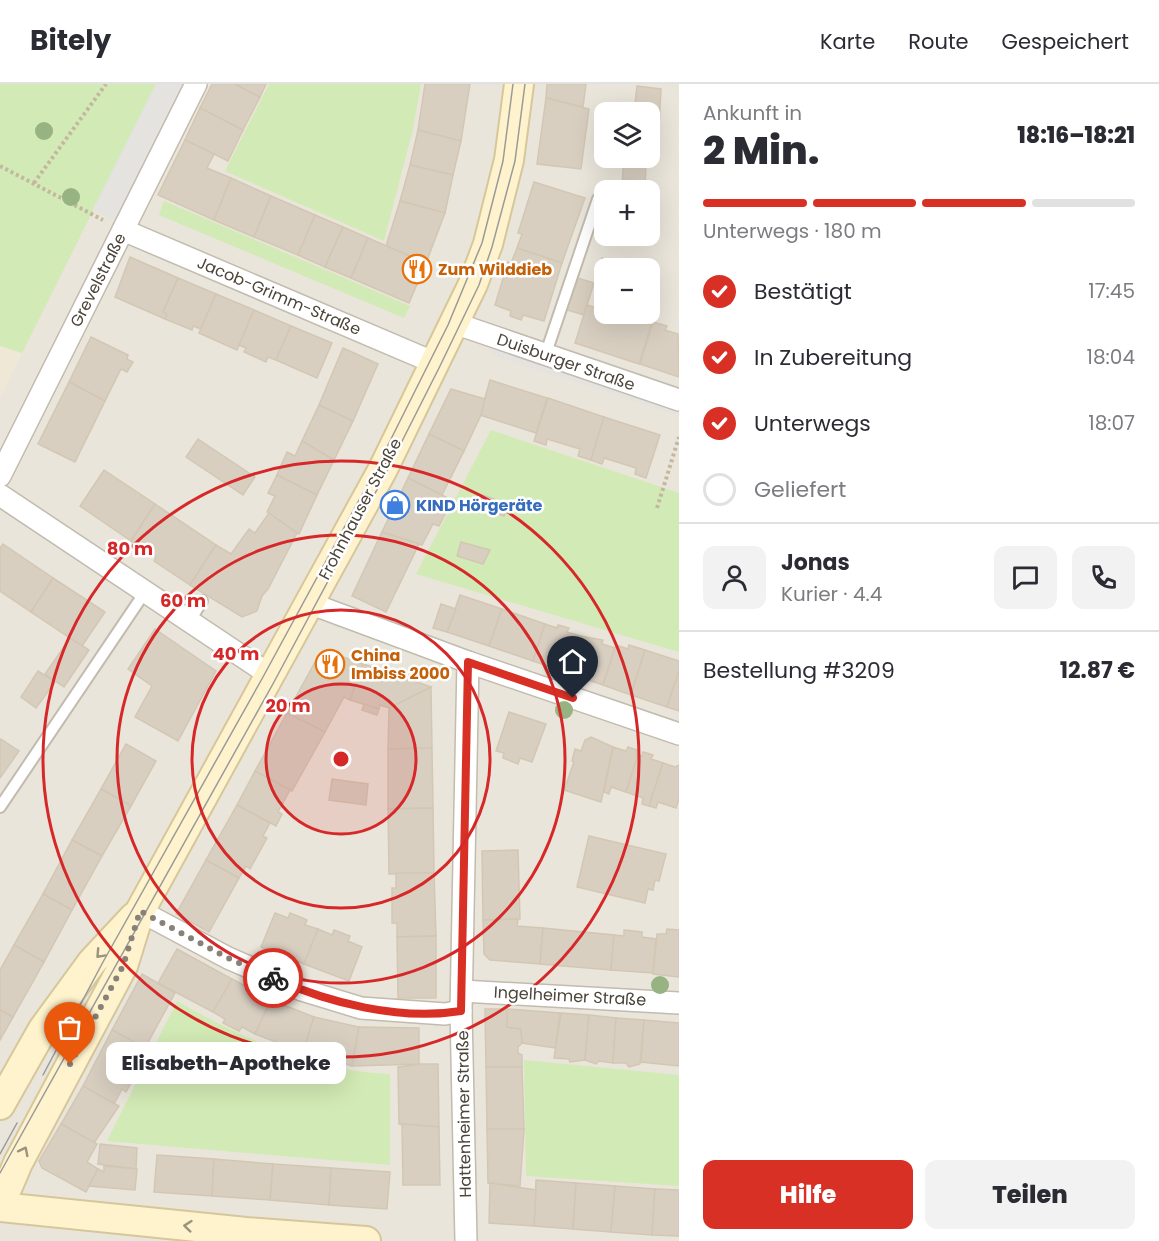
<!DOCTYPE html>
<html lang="de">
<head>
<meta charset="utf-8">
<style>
	body { margin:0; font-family:Poppins,sans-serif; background:#f2f2f3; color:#2b2b33; height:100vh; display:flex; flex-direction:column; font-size:22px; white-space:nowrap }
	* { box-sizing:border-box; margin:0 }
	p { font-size:20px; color:#7c7c81 }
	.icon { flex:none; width:33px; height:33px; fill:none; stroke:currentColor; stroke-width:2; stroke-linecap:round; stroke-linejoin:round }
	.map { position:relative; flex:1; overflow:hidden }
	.panel { display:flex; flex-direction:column; background:#fff; width:480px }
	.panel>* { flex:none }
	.fabs { position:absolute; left:594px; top:18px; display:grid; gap:12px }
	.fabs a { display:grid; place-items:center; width:66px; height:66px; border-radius:12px; background:#fff; box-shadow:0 6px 24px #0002; font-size:30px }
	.pin { position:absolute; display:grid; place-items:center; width:51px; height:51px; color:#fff; margin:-62px -26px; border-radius:50% 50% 50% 0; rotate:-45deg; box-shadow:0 0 6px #0007 }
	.pin .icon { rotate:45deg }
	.courier { position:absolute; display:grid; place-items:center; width:60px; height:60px; margin:-30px; border:4px solid #d93025; border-radius:50%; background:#fff; color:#222; box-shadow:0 2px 8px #0007 }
	.bubble { position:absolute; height:42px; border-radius:12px; background:#fff; box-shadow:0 6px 24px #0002; font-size:20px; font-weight:800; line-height:42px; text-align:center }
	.summary em { font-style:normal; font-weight:800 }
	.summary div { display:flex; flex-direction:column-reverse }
	.summary { display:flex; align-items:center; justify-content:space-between; height:102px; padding:0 24px }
	h1 { font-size:39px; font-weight:800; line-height:45px }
	.bar { display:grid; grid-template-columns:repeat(4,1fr); gap:9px 6px; align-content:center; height:72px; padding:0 24px }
	.bar i { height:8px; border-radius:4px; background:#e1e1e2 }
	.bar .current { background:#d93025 }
	.bar p { grid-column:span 4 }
	.line { display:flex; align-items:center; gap:15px; padding:0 24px; border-top:2px solid #e1e1e2 }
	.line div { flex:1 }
	.round { display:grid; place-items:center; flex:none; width:63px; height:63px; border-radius:12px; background:#f2f2f3 }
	ol { padding:0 24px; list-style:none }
	li { display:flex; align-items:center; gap:18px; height:66px }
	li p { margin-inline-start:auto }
	li .icon { padding:6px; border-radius:50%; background:#d93025; color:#fff; stroke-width:4 }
	li:last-child { color:#7c7c81 }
	li i { width:33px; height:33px; border:3px solid #e1e1e2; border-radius:50% }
	.cta { display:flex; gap:12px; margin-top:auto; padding:12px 24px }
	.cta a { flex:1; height:69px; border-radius:12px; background:#d93025; color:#fff; font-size:24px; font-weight:800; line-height:69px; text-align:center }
	.cta a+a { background:#f2f2f3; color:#2b2b33 }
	header { display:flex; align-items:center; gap:36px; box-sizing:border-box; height:84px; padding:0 30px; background:#fff; border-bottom:2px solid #e1e1e2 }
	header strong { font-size:28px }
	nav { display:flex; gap:33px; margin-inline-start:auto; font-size:21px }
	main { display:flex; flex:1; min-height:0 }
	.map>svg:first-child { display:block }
	.residential { fill:#eae5da; fill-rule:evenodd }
	.education { fill:#efe8d6 }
	.green { fill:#d2eab5 }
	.parking { fill:#e5e3e0 }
	.building { fill:#d8cfc1; stroke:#d3c7b4; stroke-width:1.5 }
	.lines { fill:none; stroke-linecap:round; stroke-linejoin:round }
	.service-casing { stroke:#c2bbae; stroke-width:14 }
	.minor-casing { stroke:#c2bbae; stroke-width:24 }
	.secondary-casing { stroke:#d6c79b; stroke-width:32 }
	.path { stroke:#c4b79f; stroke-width:4; stroke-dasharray:3 3; stroke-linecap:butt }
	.service { stroke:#fff; stroke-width:10 }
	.minor { stroke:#fff; stroke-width:21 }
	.secondary { stroke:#fff3cd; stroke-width:28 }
	.tram { stroke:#9a9a9a; stroke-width:1.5 }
	.tree { fill:#97b381 }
	.oneway { stroke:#9c937c }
	.done { stroke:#878178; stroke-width:6; stroke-dasharray:0 10.8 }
	.route { stroke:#d93025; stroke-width:8 }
	.ring { fill:none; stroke:#d62828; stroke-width:3 }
	.labels { text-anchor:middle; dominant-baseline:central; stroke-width:5; stroke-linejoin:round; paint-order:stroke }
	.food-label { font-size:16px; font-weight:bold; fill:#c56008; stroke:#fff; text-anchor:start }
	.street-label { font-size:16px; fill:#4b4439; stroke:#fff }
	.shop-label { font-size:16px; font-weight:bold; fill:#366cbe; stroke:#fff; text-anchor:start }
	.centre { fill:#d62828; stroke:#fff; stroke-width:3 }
	.ring-label { font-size:18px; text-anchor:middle; font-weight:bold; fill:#d62828; stroke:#fff; stroke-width:5; stroke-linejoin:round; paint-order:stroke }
</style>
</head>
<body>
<header>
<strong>Bitely</strong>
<nav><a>Karte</a><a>Route</a><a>Gespeichert</a></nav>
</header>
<main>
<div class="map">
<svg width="679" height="1157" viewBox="0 0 679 1157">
	<rect width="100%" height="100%" fill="#f6f3ec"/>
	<path class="residential" d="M0 0H679V1157H0ZM604 28H650V74H604ZM604 106H650V152H604ZM604 184H650V230H604Z"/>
	<path class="education" d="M0 262 22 269 0 315Z"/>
	<g class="green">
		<path d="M0 0H156L22 269 0 262Z"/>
		<path d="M269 0H421L413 45 384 157 225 87Z"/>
		<path d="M164 117 410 222 404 234 159 131Z"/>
		<path d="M491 346 679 409V568L416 490Z"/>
		<path d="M177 917C244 955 313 987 390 990V1081L107 1057Z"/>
		<path d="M524 976 679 991V1102L526 1092Z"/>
	</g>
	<g class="parking">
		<path d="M156 0H182L115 136 93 125Z"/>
		<path d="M489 262 678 324 676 331 494 272Z"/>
	</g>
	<g class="building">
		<path d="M212 0H235L260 13 243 46 200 24Z"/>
		<path d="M235 0H266L260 13Z"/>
		<path d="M425 0H470L461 57 418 46Z"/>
		<path d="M547 0H586L583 23 546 14Z"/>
		<path d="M637 2 661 5 659 43 650 40V28H634Z"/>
		<path d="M546 14 589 25 581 85 537 80Z"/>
		<path d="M200 24 243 46 228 77 185 56Z"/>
		<path d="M418 46 461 57 453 91 410 81Z"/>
		<path d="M185 56 214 70 207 84 231 94 214 136 158 111Z"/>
		<path d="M624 74H646L645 106 622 102Z"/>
		<path d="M410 81 453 91 445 129 400 117Z"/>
		<path d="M231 94 271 112 254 153 214 136Z"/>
		<path d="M534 98 585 114 562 179 517 164 522 150 518 149Z"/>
		<path d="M271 112 315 131 298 171 254 153Z"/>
		<path d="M400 117 445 129 426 179 386 162Z"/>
		<path d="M315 131 343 143 325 183 298 171Z"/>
		<path d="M343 143 368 154 351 194 325 183Z"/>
		<path d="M368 154 426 179 409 219 351 194Z"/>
		<path d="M517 164 562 179 544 237 523 231 521 236 510 232 511 227 495 221 508 178 511 179Z"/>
		<path d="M130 173 178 194 163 228 167 230 165 235 115 213Z"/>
		<path d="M602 174 625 181 624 184H604V197L595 195Z"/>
		<path d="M574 193 594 199 584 231 564 225Z"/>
		<path d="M178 194 216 210 201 245 193 242 192 246 165 235 167 230 163 228Z"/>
		<path d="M216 210 254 226 237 266 199 249Z"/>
		<path d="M587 221 604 226V230H614L651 241 639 280 575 259Z"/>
		<path d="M254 226 291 242 276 276 268 273 266 278 244 268 246 264 239 261Z"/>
		<path d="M653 238 667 242 665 246 678 250 679 293 640 280Z"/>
		<path d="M291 242 332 259 317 294 276 276Z"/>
		<path d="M91 253 128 271 127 275 133 278 127 288 121 285 105 317 69 298Z"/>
		<path d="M343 264 378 280 353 337 319 321Z"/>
		<path d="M490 296 547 314 536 349 480 331Z"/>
		<path d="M69 298 105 317 75 378 38 360Z"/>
		<path d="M451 305 485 315 481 331 464 367 429 350Z"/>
		<path d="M548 314 604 333 591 376 578 372 580 365 547 355 546 361 534 357Z"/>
		<path d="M319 321 353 337 334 376 302 357Z"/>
		<path d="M604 333 660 351 646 394 635 390 636 384 604 374 602 380 591 376Z"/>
		<path d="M429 350 464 367 442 411 408 394Z"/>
		<path d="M198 355 255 393 243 411 186 373Z"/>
		<path d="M302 357 334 376 317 411 277 391 287 368 295 372Z"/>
		<path d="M104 386 155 420 131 457 80 422Z"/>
		<path d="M277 391 317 411 299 450 267 428 275 412 268 409Z"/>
		<path d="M408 394 446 413 442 421 448 424 439 442 433 440 422 461 382 448Z"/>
		<path d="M482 411 509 420 504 432 478 423Z"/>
		<path d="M155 420 216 461 190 501 154 477 156 473 131 457Z"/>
		<path d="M269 429 297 449 268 505 262 512 257 527 242 533 190 501 216 461 231 470 249 445 255 449Z"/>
		<path d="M382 448 419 460 386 528 352 512Z"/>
		<path d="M461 458 490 466 483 480 457 472Z"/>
		<path d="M3 460 53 494 31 528 0 507V464Z"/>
		<path d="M53 494 105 528 82 562 31 528Z"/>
		<path d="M460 511 502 525 489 562 447 548Z"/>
		<path d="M441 520 456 525 447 548 433 544Z"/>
		<path d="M502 525 545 540 533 577 489 562Z"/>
		<path d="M545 540 557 544 558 541 569 544 567 548 580 552 568 589 533 577Z"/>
		<path d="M155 545 216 587 178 657 135 633 152 602 128 585Z"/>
		<path d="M580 552 603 556 602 560 615 564 603 601 568 589Z"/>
		<path d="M70 554 89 566 64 603 45 590Z"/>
		<path d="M616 561 628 565 629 561 645 566 631 611 603 601Z"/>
		<path d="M645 566 679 577V587L667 623 631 611Z"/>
		<path d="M326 567 363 580 350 616 344 613 325 648 287 629 320 569Z"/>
		<path d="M363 580 396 591 431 603 389 624 380 621 379 625 350 616Z"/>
		<path d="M38 587 55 598 36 624 21 613Z"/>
		<path d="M679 587V627L667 623Z"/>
		<path d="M431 603 432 664 388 665 389 624Z"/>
		<path d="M364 620 379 625 377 631 362 626Z"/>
		<path d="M509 628 546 640 532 678 520 674 518 680 503 674 504 669 496 667Z"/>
		<path d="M287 629 325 648 292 707 255 687Z"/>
		<path d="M591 653 613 663 601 718 564 706 574 678 572 677 575 665 581 667 585 656Z"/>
		<path d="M1 655 19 667 0 694V657Z"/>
		<path d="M126 660 156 677 131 722 101 705Z"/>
		<path d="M613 663 626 667 628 663 637 666 636 670 638 671 626 708 611 703 609 710 604 708Z"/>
		<path d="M432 664 433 724 388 725V665Z"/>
		<path d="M643 668 653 671 651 675 663 679 649 722 642 720 643 714 626 708 638 671 642 672Z"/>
		<path d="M663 679 675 683 679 681V715L676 724 658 718 656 724 649 722Z"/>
		<path d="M255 687 290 706 278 728 282 730 276 742 237 721Z"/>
		<path d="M332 695 368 700 366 721 329 716Z"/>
		<path d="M101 705 131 722 102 772 72 756Z"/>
		<path d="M237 721 270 739 263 752 267 754 250 785 246 782 239 794 206 776Z"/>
		<path d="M433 724 434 789 389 790 388 725Z"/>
		<path d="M589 752 666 770 659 797 655 796 653 806 648 805 645 819 577 803Z"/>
		<path d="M72 756 102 772 72 826 43 810Z"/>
		<path d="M518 766 520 835 483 836 482 767Z"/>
		<path d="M206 776 239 794 209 848 176 830Z"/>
		<path d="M396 789H434L436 852 397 853V839H392V804H396Z"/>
		<path d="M43 810 72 826 44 878 14 861Z"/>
		<path d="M275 829 288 834 290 829 307 836 305 841 318 845 304 880 261 863Z"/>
		<path d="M518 835 517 842 543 844 540 880 490 876 484 870 483 836Z"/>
		<path d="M543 844 614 851 611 886 540 880Z"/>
		<path d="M318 845 332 851 334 846 350 852 348 857 362 863 349 897 304 880Z"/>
		<path d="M667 845 679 846V893L653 890 657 850H666Z"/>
		<path d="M624 846 642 848V853L656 855 653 889 611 886 614 851 624 852Z"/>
		<path d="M436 852V914H398L397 853Z"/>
		<path d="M14 861 44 878 13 933 0 926V886Z"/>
		<path d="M177 865 232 895 213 928 158 899Z"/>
		<path d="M142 890 175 909 145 964 112 946Z"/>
		<path d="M232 895 271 916 255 950 242 943 239 947 223 939 225 935 213 928Z"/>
		<path d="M271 916 314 933 303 968 255 950Z"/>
		<path d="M485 925H507V943L521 945 522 959 518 963V969L522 971V983H486Z"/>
		<path d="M507 925 560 929 555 964 522 959 521 945 507 943Z"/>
		<path d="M0 926 13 933 0 956Z"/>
		<path d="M561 929 589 931 585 976 570 978 569 975 554 974Z"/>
		<path d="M589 931 616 934 613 979 599 977 596 980 585 976Z"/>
		<path d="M314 933 359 943 352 982 303 968Z"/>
		<path d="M616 934 644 936 640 980 629 983 626 979H613Z"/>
		<path d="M644 936 679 939V982L641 978Z"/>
		<path d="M359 943 419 944V980L352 982Z"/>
		<path d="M112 946 145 964 139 976 143 978 126 1008 122 1005 114 1020 83 1002Z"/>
		<path d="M419 980H438L439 1043 399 1040 398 983Z"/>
		<path d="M486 983H522L524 1045H487Z"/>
		<path d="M83 1002 119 1022 94 1059 61 1040Z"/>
		<path d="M61 1040 97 1060 87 1078 98 1085 86 1108 42 1084 39 1077Z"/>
		<path d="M402 1040 439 1043 440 1101H403Z"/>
		<path d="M487 1045H524L520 1102 488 1099Z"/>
		<path d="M100 1060 137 1064 136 1085 98 1080Z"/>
		<path d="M157 1071 214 1075 212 1112 154 1108Z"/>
		<path d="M214 1075 273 1080 270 1116 212 1112Z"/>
		<path d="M273 1080 331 1084 329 1121 270 1116Z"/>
		<path d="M104 1082 137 1085 135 1106 89 1102 98 1085 104 1088Z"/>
		<path d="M331 1084 390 1088 387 1125 329 1121Z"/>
		<path d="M536 1096 576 1099 573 1145 534 1142Z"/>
		<path d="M490 1099 536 1106 534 1142 489 1139Z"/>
		<path d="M576 1099 615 1102 611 1148 573 1145Z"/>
		<path d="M615 1102 655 1105 652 1151 611 1148Z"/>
		<path d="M655 1105 679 1106V1152L652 1151Z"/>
	</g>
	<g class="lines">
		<g class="service-casing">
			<g id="service">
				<path d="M545 272 598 115"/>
				<path d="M190 537 202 517"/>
				<path d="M0 723 145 508"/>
			</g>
		</g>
		<g class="minor-casing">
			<g id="minor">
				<path d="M123 146 435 279"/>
				<path d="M454 239 679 316"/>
				<path d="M0 392 196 0"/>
				<path d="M0 411 270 591"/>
				<path d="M309 519 468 578 679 650"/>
				<path d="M140 827 228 874 302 906 361 924 445 930 461 927"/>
				<path d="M462 907 679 919"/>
				<path d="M466 1157 461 927 468 578"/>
			</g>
		</g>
		<g class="secondary-casing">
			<g id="secondary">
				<path d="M0 1021 43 945 92 878 134 833"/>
				<path d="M0 1121 18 1079 123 882 140 827 383 385 473 200 488 160 509 76 519 0"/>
				<path d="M0 1123 246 1148 366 1157"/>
			</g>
		</g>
		<g class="path">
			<path d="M0 82 103 136"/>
			<path d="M34 99 106 0"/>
			<path d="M657 424 679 353"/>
		</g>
		<use href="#service" class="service"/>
		<use href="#minor" class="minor"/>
		<use href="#secondary" class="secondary"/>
		<g class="tram">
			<path d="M43 991 103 878 263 593 377 383 448 241 482 159 503 77 513 0"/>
			<path d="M0 1070 17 1039"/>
			<path d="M0 1089 274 598 387 387 440 282 479 201 492 163 515 77 525 0"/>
		</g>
	</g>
	<g class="tree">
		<circle cx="44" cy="47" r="9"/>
		<circle cx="71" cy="113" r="9"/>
		<circle cx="564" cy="626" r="9"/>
		<circle cx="660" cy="901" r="9"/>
	</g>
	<defs><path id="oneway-chevron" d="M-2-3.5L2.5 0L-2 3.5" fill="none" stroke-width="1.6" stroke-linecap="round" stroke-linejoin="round" transform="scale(1.5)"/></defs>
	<g class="oneway">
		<use href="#oneway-chevron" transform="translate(100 870) rotate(133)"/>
		<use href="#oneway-chevron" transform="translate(24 1067) rotate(-63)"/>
		<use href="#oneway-chevron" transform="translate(188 1142) rotate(-174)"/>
	</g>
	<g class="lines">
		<path class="done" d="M70 980 123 882 140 827 228 874 273 894"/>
		<path class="route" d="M273 894C329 919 400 937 461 927L468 578 573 614"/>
	</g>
	<circle cx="341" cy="675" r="75" fill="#d62828" fill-opacity=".12"/>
	<g class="ring">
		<circle cx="341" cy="675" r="75"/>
		<circle cx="341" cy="675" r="149"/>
		<circle cx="341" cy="675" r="224"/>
		<circle cx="341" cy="675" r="298"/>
	</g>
	<defs>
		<g id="restaurant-ring" transform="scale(1.5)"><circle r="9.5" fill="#fff" stroke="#e8710a" stroke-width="1.5"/><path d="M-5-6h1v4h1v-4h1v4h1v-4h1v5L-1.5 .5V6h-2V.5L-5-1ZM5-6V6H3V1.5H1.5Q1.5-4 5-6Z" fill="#e8710a"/></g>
		<g id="shop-ring" transform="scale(1.5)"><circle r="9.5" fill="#fff" stroke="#3f7fe0" stroke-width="1.5"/><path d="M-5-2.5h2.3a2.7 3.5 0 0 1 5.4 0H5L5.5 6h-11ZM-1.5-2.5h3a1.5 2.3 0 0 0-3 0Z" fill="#3f7fe0"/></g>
	</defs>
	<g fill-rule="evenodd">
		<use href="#restaurant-ring" x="417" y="185"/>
		<use href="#shop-ring" x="395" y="421"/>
		<use href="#restaurant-ring" x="330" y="580"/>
	</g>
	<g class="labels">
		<g class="food-label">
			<text x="438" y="185">Zum Wilddieb</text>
			<text x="351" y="571">China<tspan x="351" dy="18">Imbiss 2000</tspan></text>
		</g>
		<g class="street-label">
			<text transform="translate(98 196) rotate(-63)">Grevelstraße</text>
			<text transform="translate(279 212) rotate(23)">Jacob-Grimm-Straße</text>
			<text transform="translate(566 278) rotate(19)">Duisburger Straße</text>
			<text transform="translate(360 425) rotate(-62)">Frohnhauser Straße</text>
			<text transform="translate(570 912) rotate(3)">Ingelheimer Straße</text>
			<text transform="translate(464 1030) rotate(-91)">Hattenheimer Straße</text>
		</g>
		<g class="shop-label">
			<text x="416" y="421">KIND Hörgeräte</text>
		</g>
	</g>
	<circle cx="341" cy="675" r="9" class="centre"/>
	<g class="ring-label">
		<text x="130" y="471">80 m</text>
		<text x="183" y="523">60 m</text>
		<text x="236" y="576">40 m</text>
		<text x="288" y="628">20 m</text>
	</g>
</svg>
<div class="fabs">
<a><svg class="icon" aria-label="layers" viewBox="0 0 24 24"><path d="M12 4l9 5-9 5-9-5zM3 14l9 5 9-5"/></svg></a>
<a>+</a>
<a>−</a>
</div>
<div class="pin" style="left:70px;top:980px;background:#ea580c"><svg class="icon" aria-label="bag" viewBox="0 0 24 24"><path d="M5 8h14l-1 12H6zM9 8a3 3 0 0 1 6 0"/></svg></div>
<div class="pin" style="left:573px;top:614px;background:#1f2937"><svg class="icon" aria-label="home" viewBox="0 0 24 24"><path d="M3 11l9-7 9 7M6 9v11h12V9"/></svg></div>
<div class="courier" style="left:273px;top:894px"><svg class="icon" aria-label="bike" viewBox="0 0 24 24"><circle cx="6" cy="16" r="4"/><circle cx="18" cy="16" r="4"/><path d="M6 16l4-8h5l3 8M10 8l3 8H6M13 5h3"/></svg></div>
<div class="bubble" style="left:106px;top:958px;width:240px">Elisabeth-Apotheke</div>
</div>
<section class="panel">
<div class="summary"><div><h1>2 Min.</h1><p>Ankunft in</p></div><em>18:16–18:21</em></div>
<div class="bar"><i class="current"></i><i class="current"></i><i class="current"></i><i></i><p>Unterwegs · 180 m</p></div>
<ol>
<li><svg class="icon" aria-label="check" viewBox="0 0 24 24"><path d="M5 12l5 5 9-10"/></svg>Bestätigt<p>17:45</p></li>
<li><svg class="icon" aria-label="check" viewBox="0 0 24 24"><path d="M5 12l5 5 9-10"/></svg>In Zubereitung<p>18:04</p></li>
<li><svg class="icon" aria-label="check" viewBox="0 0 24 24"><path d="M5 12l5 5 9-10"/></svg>Unterwegs<p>18:07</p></li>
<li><i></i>Geliefert</li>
</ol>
<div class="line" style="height:108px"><a class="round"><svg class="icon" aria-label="person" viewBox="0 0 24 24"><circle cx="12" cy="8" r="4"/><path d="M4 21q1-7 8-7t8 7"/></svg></a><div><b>Jonas</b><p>Kurier · 4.4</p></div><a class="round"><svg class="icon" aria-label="chat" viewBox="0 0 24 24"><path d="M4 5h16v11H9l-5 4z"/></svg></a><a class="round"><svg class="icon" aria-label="phone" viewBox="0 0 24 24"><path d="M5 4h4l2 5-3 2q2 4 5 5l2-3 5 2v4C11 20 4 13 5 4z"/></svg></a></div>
<div class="line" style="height:78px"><div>Bestellung #3209</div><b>12.87 €</b></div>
<div class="cta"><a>Hilfe</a><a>Teilen</a></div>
</section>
</main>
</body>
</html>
